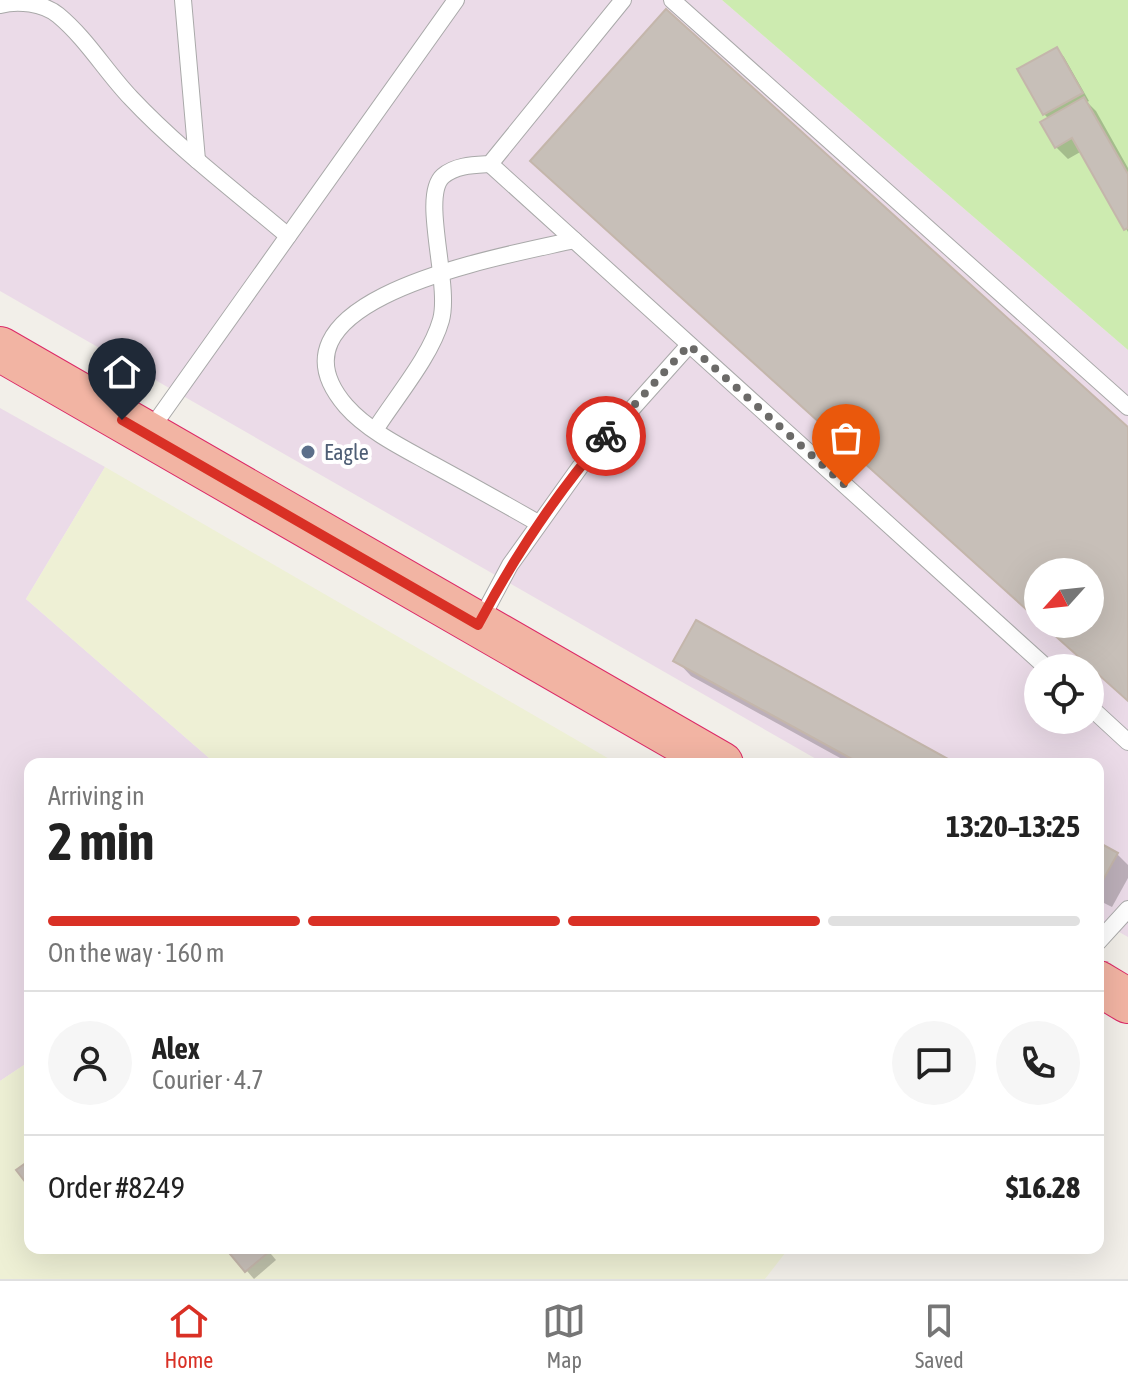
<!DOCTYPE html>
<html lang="en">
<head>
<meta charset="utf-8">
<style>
	body { margin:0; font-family:"Asap Condensed",sans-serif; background:#f6f6f6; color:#222; height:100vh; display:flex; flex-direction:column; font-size:30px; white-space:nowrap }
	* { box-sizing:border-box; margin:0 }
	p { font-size:26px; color:#767676 }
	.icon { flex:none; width:44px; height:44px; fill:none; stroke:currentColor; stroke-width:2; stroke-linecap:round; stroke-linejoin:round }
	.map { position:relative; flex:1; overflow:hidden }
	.panel { position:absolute; left:24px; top:758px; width:1080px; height:496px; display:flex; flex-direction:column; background:#fff; border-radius:16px; box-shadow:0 8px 32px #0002 }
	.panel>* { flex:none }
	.needle { width:52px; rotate:243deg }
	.tools { position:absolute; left:1024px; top:558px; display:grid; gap:16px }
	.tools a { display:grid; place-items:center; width:80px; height:80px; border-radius:50%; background:#fff; box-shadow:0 8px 32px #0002; font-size:40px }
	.pin { position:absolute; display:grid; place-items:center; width:68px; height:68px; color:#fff; margin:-82px -34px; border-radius:50% 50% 50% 0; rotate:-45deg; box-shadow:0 0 8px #0007 }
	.pin .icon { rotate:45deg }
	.courier { position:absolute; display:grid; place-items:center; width:80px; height:80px; margin:-40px; border:6px solid #d93025; border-radius:50%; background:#fff; color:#222; box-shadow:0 2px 10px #0007 }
	.overview em { font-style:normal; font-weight:700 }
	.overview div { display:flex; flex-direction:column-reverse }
	.overview { display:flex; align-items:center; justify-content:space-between; height:136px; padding:0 24px }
	h1 { font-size:52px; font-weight:700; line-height:60px }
	.bar { display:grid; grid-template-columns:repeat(4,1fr); gap:12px 8px; align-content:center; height:96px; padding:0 24px }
	.bar i { height:10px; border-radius:6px; background:#e0e0e0 }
	.bar .current { background:#d93025 }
	.bar p { grid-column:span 4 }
	.line { display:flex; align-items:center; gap:20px; padding:0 24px; border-top:2px solid #e0e0e0 }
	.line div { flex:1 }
	.round { display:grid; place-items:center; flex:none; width:84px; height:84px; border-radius:42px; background:#f6f6f6 }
	.tab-bar { display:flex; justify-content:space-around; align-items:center; height:112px; border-top:2px solid #e0e0e0; background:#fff; font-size:22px; color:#767676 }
	.tab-bar a { display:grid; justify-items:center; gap:4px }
	.tab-bar .current { color:#d93025 }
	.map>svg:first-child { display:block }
	.industrial { fill:#ebdbe8; fill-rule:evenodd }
	.farmland { fill:#eef0d5 }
	.grass { fill:#cdebb0 }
	.shadow { fill:#0003 }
	.building { fill:#c7bfb8; stroke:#c4b6ab; stroke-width:2 }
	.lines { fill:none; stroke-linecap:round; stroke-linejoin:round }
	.service-casing { stroke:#a9a9a9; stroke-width:18 }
	.trunk-casing { stroke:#dc2a67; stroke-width:46 }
	.service { stroke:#fff; stroke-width:16 }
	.trunk { stroke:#f2b4a3; stroke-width:44 }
	.done { stroke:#6b6a68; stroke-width:8; stroke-dasharray:0 14.4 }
	.route { stroke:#d93025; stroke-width:10 }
	.service-dot { fill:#5c6f8a; stroke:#fff; stroke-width:3 }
	.labels { text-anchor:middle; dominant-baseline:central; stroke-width:8; stroke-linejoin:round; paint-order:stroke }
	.service-label { font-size:22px; fill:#4e5e75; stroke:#fff; text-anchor:start }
</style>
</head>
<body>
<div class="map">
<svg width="1128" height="1279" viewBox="0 0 1128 1279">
	<rect width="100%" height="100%" fill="#f2efe9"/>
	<g class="industrial">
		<path d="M0 0H722L1128 350V937L1098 920V764H825L0 291ZM1038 572H1090V624H1038ZM1038 668H1090V720H1038Z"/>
		<path d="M0 408 105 467 26 599 216 764H30V1061L0 1081Z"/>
	</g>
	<g class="farmland">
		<path d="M105 467 618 764H216L26 599Z"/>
		<path d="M30 1061V1248H789L765 1279H0V1081Z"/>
	</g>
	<path class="grass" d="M722 0H1128V350Z"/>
	<g class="shadow">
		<path d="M1057 49 1064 57 1089 101 1087 102 1096 111 1128 168V232L1082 151 1068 159 1056 147 1049 119 1044 114Z"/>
		<path d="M676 660 953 764H851L691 676Z"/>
		<path d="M1098 844 1117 854 1128 865V878L1112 907 1098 900Z"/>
		<path d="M227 1248H266L276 1260 254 1279Z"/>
	</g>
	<g class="building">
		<path d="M666 9 1128 427V701L1042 624H1090V572H1038V620L530 161Z"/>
		<path d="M1057 47 1083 93 1043 115 1017 69Z"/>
		<path d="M1084 97 1128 174V228L1124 230 1072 138 1055 148 1040 122Z"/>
		<path d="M696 620 957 764H861L673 661Z"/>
		<path d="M1098 842 1118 853 1098 889Z"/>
		<path d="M30 1160V1188L16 1170Z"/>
		<path d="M225 1248H267L270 1251 245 1272Z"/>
	</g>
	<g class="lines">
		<g class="service-casing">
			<g id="service">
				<path d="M183 0 197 160"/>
				<path d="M672 0 1128 407"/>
				<path d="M0 5C18 0 43 3 58 15 87 39 106 72 131 98 179 149 235 191 288 236"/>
				<path d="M490 164 1047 668"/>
				<path d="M375 430C396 397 431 356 441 320 451 284 420 196 443 176 456 165 474 165 490 164L623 0"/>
				<path d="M148 433 456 0"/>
				<path d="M538 523C503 503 467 483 432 464 403 448 368 431 346 406 252 297 512 255 574 240"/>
				<path d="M479 623 510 565 580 467 689 345"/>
				<path d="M1090 707 1128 742"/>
				<path d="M1098 942 1128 909"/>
			</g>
		</g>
		<g class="trunk-casing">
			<g id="trunk">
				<path d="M0 349 721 764"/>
				<path d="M1098 983 1128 1001"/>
			</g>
		</g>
		<use href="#service" class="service"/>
		<use href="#trunk" class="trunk"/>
	</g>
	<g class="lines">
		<path class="done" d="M606 436 689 345 846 486"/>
		<path class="route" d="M122 420 478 625C514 557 556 494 606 436"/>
	</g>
	<circle class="service-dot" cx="308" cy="452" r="8"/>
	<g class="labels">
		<g class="service-label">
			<text x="324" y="452">Eagle</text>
		</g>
	</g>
</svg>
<div class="tools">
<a><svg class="needle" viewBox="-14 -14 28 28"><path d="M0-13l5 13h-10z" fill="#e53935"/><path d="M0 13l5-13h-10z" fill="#767676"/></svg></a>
<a><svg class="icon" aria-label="locate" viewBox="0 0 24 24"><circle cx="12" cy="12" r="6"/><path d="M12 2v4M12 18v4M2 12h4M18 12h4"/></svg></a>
</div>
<div class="pin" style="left:846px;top:486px;background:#ea580c"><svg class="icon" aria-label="bag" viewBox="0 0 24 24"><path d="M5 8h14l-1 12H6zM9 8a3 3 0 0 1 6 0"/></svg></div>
<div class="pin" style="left:122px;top:420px;background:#1f2937"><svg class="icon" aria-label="home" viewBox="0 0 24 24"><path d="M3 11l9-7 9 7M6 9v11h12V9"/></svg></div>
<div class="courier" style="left:606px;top:436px"><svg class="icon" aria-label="bike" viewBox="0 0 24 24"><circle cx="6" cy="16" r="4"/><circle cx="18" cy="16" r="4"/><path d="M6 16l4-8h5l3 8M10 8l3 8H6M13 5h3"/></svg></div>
<section class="panel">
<div class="overview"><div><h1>2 min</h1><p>Arriving in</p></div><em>13:20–13:25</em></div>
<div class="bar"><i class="current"></i><i class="current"></i><i class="current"></i><i></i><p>On the way · 160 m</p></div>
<div class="line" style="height:144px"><a class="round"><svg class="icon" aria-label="person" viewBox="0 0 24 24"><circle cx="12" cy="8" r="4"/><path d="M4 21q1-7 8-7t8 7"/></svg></a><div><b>Alex</b><p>Courier · 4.7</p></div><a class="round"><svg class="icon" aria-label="chat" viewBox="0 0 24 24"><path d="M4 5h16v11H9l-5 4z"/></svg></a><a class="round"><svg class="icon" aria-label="phone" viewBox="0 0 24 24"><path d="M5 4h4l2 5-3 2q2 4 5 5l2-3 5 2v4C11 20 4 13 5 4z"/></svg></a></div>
<div class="line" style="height:104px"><div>Order #8249</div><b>$16.28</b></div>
</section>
</div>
<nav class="tab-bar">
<a class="current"><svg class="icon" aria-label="home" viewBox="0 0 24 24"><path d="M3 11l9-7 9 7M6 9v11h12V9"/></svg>Home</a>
<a><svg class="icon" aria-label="map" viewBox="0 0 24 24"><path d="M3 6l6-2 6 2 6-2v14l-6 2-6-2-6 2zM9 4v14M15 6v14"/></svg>Map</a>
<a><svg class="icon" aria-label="saved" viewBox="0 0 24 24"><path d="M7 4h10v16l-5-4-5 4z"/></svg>Saved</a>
</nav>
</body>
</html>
